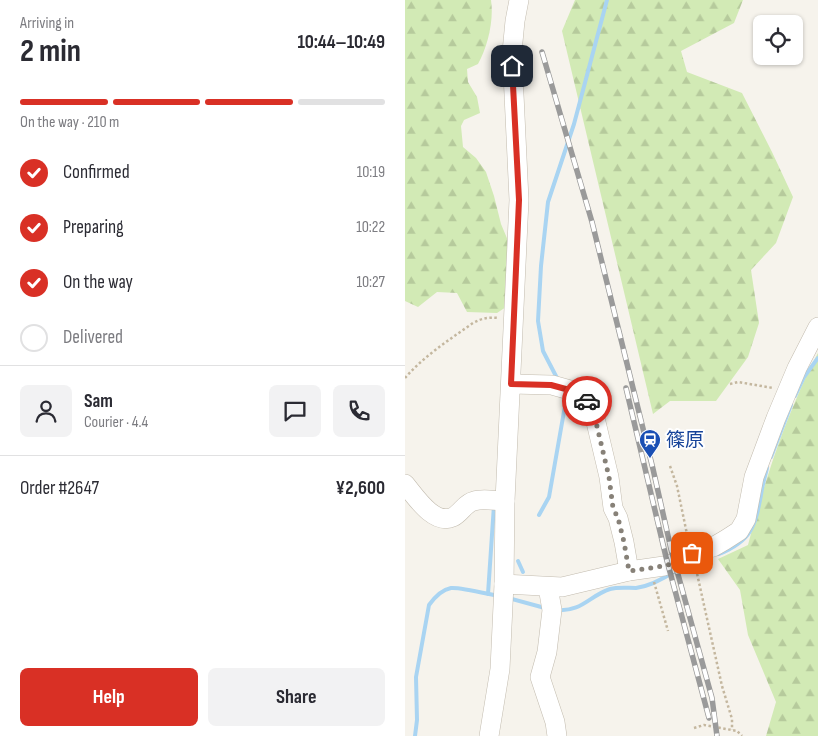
<!DOCTYPE html>
<html lang="en">
<head>
<meta charset="utf-8">
<style>
	body { margin:0; font-family:"Sofia Sans Condensed","Noto Sans JP",sans-serif; background:#f2f2f3; color:#2b2b33; height:100vh; display:flex; flex-direction:column; font-size:19px; white-space:nowrap }
	* { box-sizing:border-box; margin:0 }
	p { font-size:16px; color:#7c7c81 }
	.icon { flex:none; width:28px; height:28px; fill:none; stroke:currentColor; stroke-width:2; stroke-linecap:round; stroke-linejoin:round }
	.map { position:relative; flex:1; overflow:hidden }
	.details { display:flex; flex-direction:column; background:#fff; width:405px }
	.details>* { flex:none }
	.controls { position:absolute; left:348px; top:15px; display:grid; gap:10px }
	.controls a { display:grid; place-items:center; width:50px; height:50px; border-radius:8px; background:#fff; box-shadow:0 1px 4px #0004; font-size:25px }
	.pin { position:absolute; display:grid; place-items:center; width:42px; height:42px; color:#fff; margin:-21px; border-radius:10px; box-shadow:0 2px 8px #0006 }
	.courier { position:absolute; display:grid; place-items:center; width:50px; height:50px; margin:-25px; border:4px solid #d93025; border-radius:50%; background:#fff; color:#222; box-shadow:0 1px 6px #0007 }
	.summary em { font-style:normal; font-weight:700 }
	.summary div { display:flex; flex-direction:column-reverse }
	.summary { display:flex; align-items:center; justify-content:space-between; height:85px; padding:0 20px }
	h1 { font-size:32px; font-weight:700; line-height:38px }
	.bar { display:grid; grid-template-columns:repeat(4,1fr); gap:8px 5px; align-content:center; height:60px; padding:0 20px }
	.bar i { height:6px; border-radius:4px; background:#e1e1e2 }
	.bar .active { background:#d93025 }
	.bar p { grid-column:span 4 }
	.line { display:flex; align-items:center; gap:12px; padding:0 20px; border-top:1px solid #e1e1e2 }
	.line div { flex:1 }
	.round { display:grid; place-items:center; flex:none; width:52px; height:52px; border-radius:8px; background:#f2f2f3 }
	ol { padding:0 20px; list-style:none }
	li { display:flex; align-items:center; gap:15px; height:55px }
	li p { margin-inline-start:auto }
	li .icon { padding:5px; border-radius:50%; background:#d93025; color:#fff; stroke-width:4 }
	li:last-child { color:#7c7c81 }
	li i { width:28px; height:28px; border:2px solid #e1e1e2; border-radius:50% }
	.button { display:flex; gap:10px; margin-top:auto; padding:10px 20px }
	.button a { flex:1; height:58px; border-radius:8px; background:#d93025; color:#fff; font-size:20px; font-weight:700; line-height:58px; text-align:center }
	.button a+a { background:#f2f2f3; color:#2b2b33 }
	main { display:flex; flex:1; min-height:0 }
	.map>svg:first-child { display:block }
	.forest { fill:url(#forest-firs) }
	.lines { fill:none; stroke-linecap:round; stroke-linejoin:round }
	.stream { stroke:#a9d4f2; stroke-width:4 }
	.minor-casing { stroke:#c2bbae; stroke-width:20 }
	.path { stroke:#c4b79f; stroke-width:2.5; stroke-dasharray:2.5 2.5; stroke-linecap:butt }
	.minor { stroke:#fff; stroke-width:19 }
	.rail-casing { stroke:#9a9a9a; stroke-width:5.5 }
	.rail { stroke:#fff; stroke-width:4; stroke-dasharray:11; stroke-linecap:butt }
	.done { stroke:#878178; stroke-width:5; stroke-dasharray:0 9 }
	.route { stroke:#d93025; stroke-width:6 }
	.labels { text-anchor:middle; dominant-baseline:central; stroke-width:4; stroke-linejoin:round; paint-order:stroke }
	.transit-label { font-size:19px; fill:#164399; stroke:#fff; text-anchor:start }
</style>
</head>
<body>
<main>
<section class="details">
<div class="summary"><div><h1>2 min</h1><p>Arriving in</p></div><em>10:44–10:49</em></div>
<div class="bar"><i class="active"></i><i class="active"></i><i class="active"></i><i></i><p>On the way · 210 m</p></div>
<ol>
<li><svg class="icon" aria-label="check" viewBox="0 0 24 24"><path d="M5 12l5 5 9-10"/></svg>Confirmed<p>10:19</p></li>
<li><svg class="icon" aria-label="check" viewBox="0 0 24 24"><path d="M5 12l5 5 9-10"/></svg>Preparing<p>10:22</p></li>
<li><svg class="icon" aria-label="check" viewBox="0 0 24 24"><path d="M5 12l5 5 9-10"/></svg>On the way<p>10:27</p></li>
<li><i></i>Delivered</li>
</ol>
<div class="line" style="height:90px"><a class="round"><svg class="icon" aria-label="person" viewBox="0 0 24 24"><circle cx="12" cy="8" r="4"/><path d="M4 21q1-7 8-7t8 7"/></svg></a><div><b>Sam</b><p>Courier · 4.4</p></div><a class="round"><svg class="icon" aria-label="chat" viewBox="0 0 24 24"><path d="M4 5h16v11H9l-5 4z"/></svg></a><a class="round"><svg class="icon" aria-label="phone" viewBox="0 0 24 24"><path d="M5 4h4l2 5-3 2q2 4 5 5l2-3 5 2v4C11 20 4 13 5 4z"/></svg></a></div>
<div class="line" style="height:65px"><div>Order #2647</div><b>¥2,600</b></div>
<div class="button"><a>Help</a><a>Share</a></div>
</section>
<div class="map">
<svg width="413" height="736" viewBox="0 0 413 736">
	<defs>
		<pattern id="forest-firs" width="22" height="20" patternUnits="userSpaceOnUse" patternTransform="scale(1.25)"><rect width="22" height="20" fill="#d2eab5"/><path d="M5 1l3.5 6h-7zM16 11l3.5 6h-7z" fill="#b6ca9c"/></pattern>
	</defs>
	<rect width="100%" height="100%" fill="#f6f3ec"/>
	<g class="forest">
		<path d="M0 0H86C89 20 83 46 73 64L62 69 63 82 72 97 75 113 59 120 56 126 58 147 71 158 81 172 89 196 96 224 104 243 101 307 92 313 62 312 52 293 32 292 13 307 0 301Z"/>
		<path d="M170 0H338L329 23 276 51 282 72 337 93 367 152 388 197 371 243 346 270 354 323 343 357 311 401H265L248 414 157 31Z"/>
		<path d="M413 353V736H361L371 702 343 635 335 590 313 559 343 545C356 495 370 449 390 402 397 385 404 369 413 353Z"/>
	</g>
	<g class="lines">
		<g class="stream">
			<path d="M153 380 138 351 133 321 136 266 143 202 169 124 202 0"/>
			<path d="M390 396 399 377 413 358"/>
			<path d="M366 457 386 405"/>
			<path d="M134 515 144 497 161 400 159 395"/>
			<path d="M314 554C346 541 350 527 356 495 357 486 360 477 362 468"/>
			<path d="M113 561 118 572"/>
			<path d="M83 594 89 505"/>
			<path d="M103 598 140 608"/>
			<path d="M152 610C177 612 184 596 205 589 213 587 222 588 231 588 246 586 258 579 270 571"/>
			<path d="M10 736 12 720 11 677 24 605C29 598 36 590 46 588 55 587 83 594 94 596"/>
		</g>
		<g class="minor-casing">
			<g id="minor">
				<path d="M106 384 147 385 179 394 190 418 204 477 208 508 213 518 219 542 224 571"/>
				<path d="M0 484C10 496 29 526 48 517 56 513 60 503 69 501 78 498 90 501 100 501"/>
				<path d="M99 584 157 587 224 571 259 566 276 561 287 553 308 547 320 540 334 531 341 519 349 477 371 418 392 368 413 327"/>
				<path d="M143 587 147 610 142 652 135 677 150 722 152 736"/>
				<path d="M84 736 95 669 99 584 100 501 114 200 107 52 110 21 114 0"/>
			</g>
		</g>
		<g class="path">
			<path d="M0 378C19 356 44 340 68 323 77 318 84 317 94 318"/>
			<path d="M325 384 333 382 368 388"/>
			<path d="M265 466 272 486 283 539"/>
			<path d="M291 569 317 686 327 719V730"/>
			<path d="M249 582 263 631"/>
			<path d="M289 728 299 725 332 731 337 736"/>
		</g>
		<use href="#minor" class="minor"/>
		<g class="rail-casing">
			<g id="rail">
				<path d="M137 52 187 222 248 469 266 549 307 698 312 736"/>
				<path d="M221 388 261 557 304 718"/>
			</g>
		</g>
		<use href="#rail" class="rail"/>
	</g>
	<g class="lines">
		<path class="done" d="M182 401 190 418 204 477 208 508 213 518 219 542 224 571 259 566 276 561 287 553"/>
		<path class="route" d="M107 66 114 200 106 384 146 385 179 394 182 401"/>
	</g>
	<defs>
		<g id="station-pin" transform="scale(1.125)"><path d="M0 17L-7.5 6A9.5 9.5 0 1 1 7.5 6Z" fill="#1a4fb4" stroke="#fff"/><path d="M-3-6H3Q5-6 5-4V2Q5 4 3 4L4.5 6H3L1.5 4h-3L-3 6H-4.5L-3 4Q-5 4-5 2V-4Q-5-6-3-6ZM-3.5-4v3h7v-3ZM-3.5 1v1.5H-2V1ZM2 1v1.5H3.5V1Z" fill="#fff"/></g>
	</defs>
	<g fill-rule="evenodd">
		<use href="#station-pin" x="245" y="440"/>
	</g>
	<g class="labels">
		<g class="transit-label">
			<text x="261" y="440">篠原</text>
		</g>
	</g>
</svg>
<div class="controls">
<a><svg class="icon" aria-label="locate" viewBox="0 0 24 24"><circle cx="12" cy="12" r="6"/><path d="M12 2v4M12 18v4M2 12h4M18 12h4"/></svg></a>
</div>
<div class="pin" style="left:287px;top:553px;background:#ea580c"><svg class="icon" aria-label="bag" viewBox="0 0 24 24"><path d="M5 8h14l-1 12H6zM9 8a3 3 0 0 1 6 0"/></svg></div>
<div class="pin" style="left:107px;top:66px;background:#1f2937"><svg class="icon" aria-label="home" viewBox="0 0 24 24"><path d="M3 11l9-7 9 7M6 9v11h12V9"/></svg></div>
<div class="courier" style="left:182px;top:401px"><svg class="icon" aria-label="car" viewBox="0 0 24 24"><path d="M5 17H2v-5l4-1 3-4h7l3 4 3 1v5h-3M9 17h6M6 11h13"/><circle cx="7" cy="17" r="2"/><circle cx="17" cy="17" r="2"/></svg></div>
</div>
</main>
</body>
</html>
